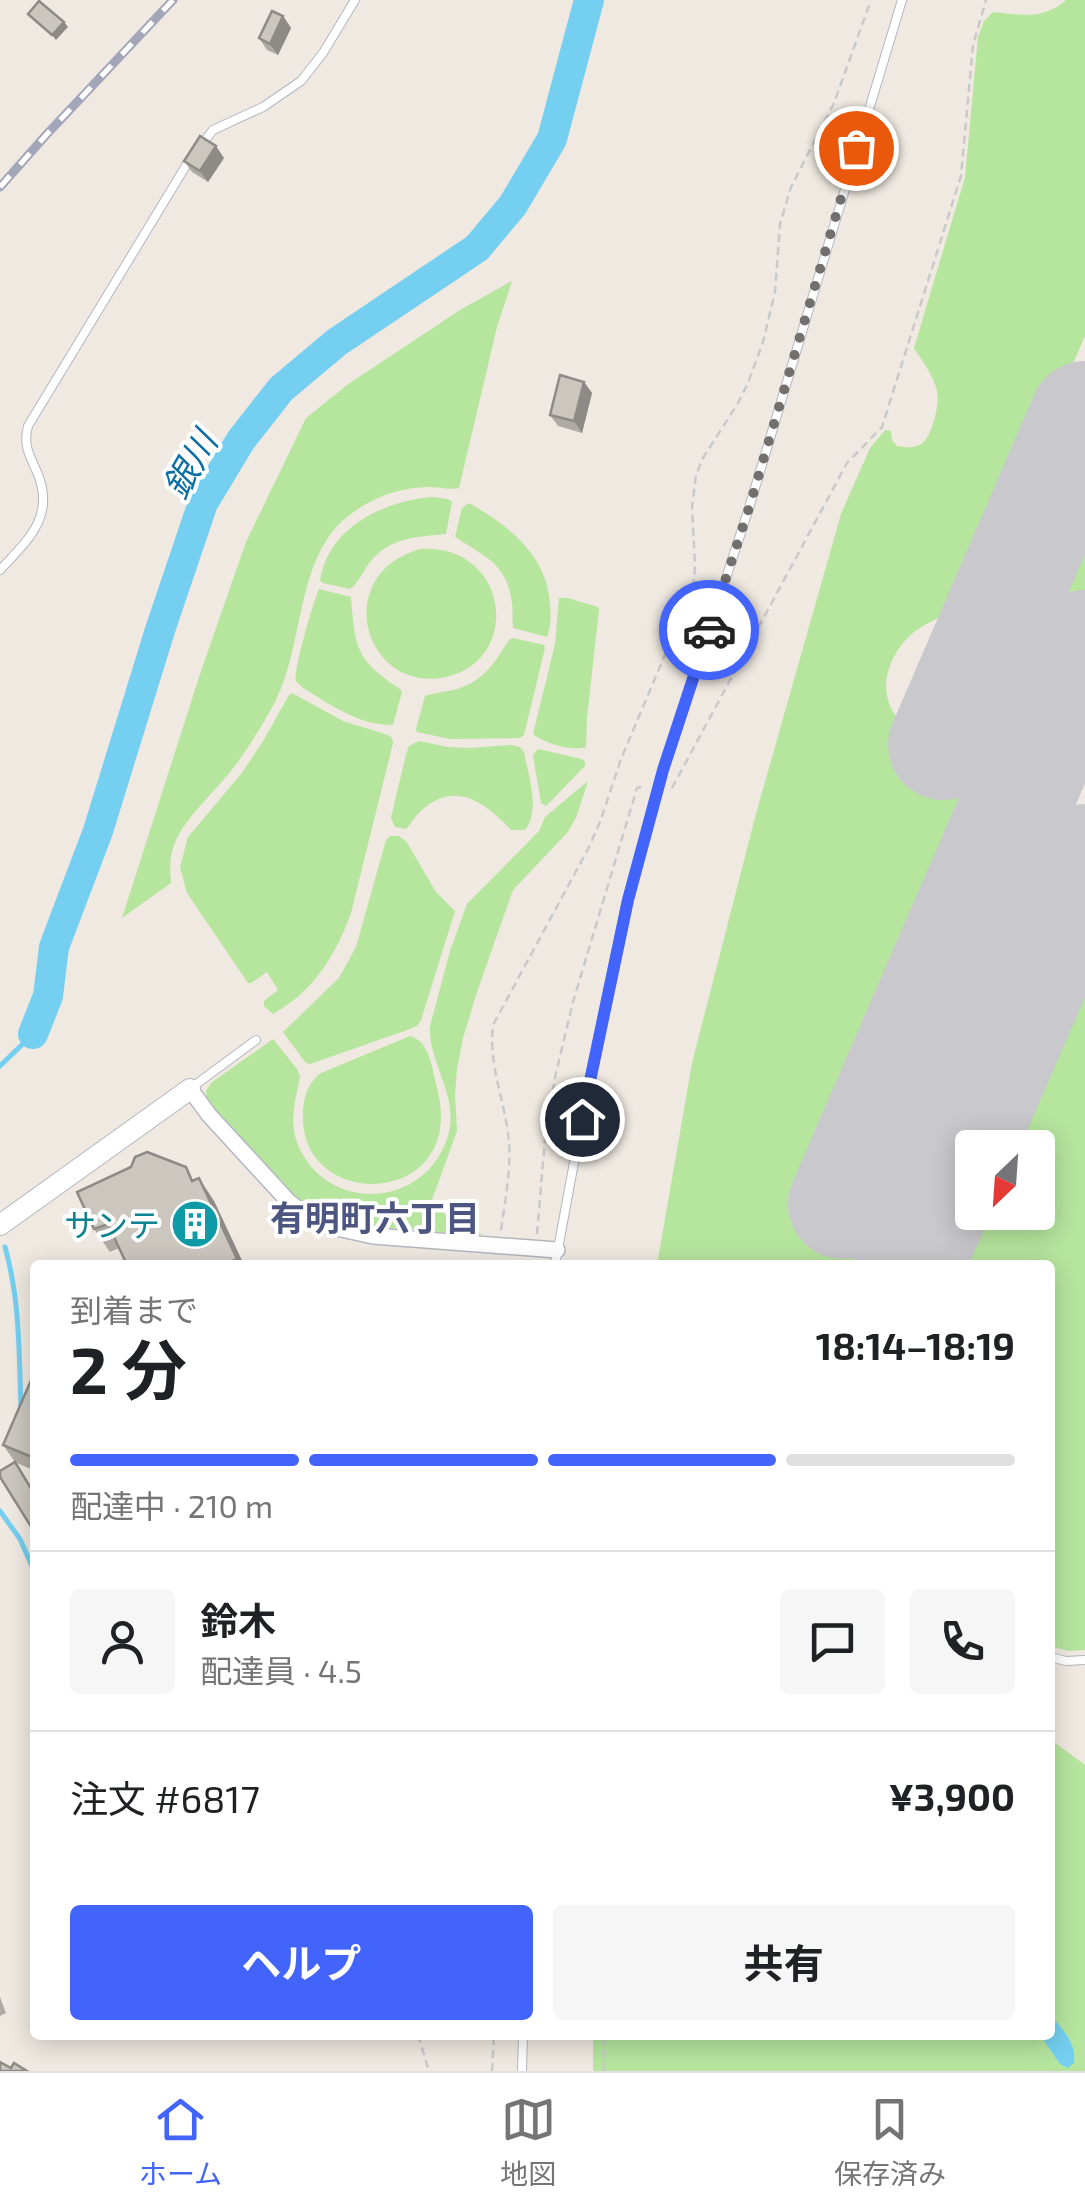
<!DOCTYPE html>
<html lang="ja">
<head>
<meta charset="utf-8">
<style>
	body { margin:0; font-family:"Exo 2","Noto Sans JP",sans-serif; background:#f6f6f6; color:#202124; height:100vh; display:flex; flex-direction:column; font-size:38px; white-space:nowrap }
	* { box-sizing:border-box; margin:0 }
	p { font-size:32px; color:#757577 }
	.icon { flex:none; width:55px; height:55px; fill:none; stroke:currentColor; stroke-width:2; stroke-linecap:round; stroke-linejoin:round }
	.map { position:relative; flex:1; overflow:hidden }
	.panel { position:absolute; left:30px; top:1260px; width:1025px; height:780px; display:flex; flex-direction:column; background:#fff; border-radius:10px; box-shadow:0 5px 25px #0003 }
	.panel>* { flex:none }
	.needle { width:65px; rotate:205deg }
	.controls { position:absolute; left:955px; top:1130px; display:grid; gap:20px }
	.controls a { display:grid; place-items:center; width:100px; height:100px; border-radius:10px; background:#fff; box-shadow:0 5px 25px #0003; font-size:50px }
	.pin { position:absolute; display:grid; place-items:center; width:85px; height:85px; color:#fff; margin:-42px; border:5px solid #fff; border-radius:50%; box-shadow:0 2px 10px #0007 }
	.courier { position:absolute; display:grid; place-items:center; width:100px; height:100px; margin:-50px; border:8px solid #4264fb; border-radius:50%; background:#fff; color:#222; box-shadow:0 2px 12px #0007 }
	.head em { font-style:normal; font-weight:700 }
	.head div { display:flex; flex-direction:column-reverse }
	.head { display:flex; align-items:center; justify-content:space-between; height:170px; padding:0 40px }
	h1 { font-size:65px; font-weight:700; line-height:75px }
	.bar { display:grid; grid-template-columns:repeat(4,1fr); gap:15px 10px; align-content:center; height:120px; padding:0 40px }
	.bar i { height:12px; border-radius:8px; background:#e0e0e0 }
	.bar .current { background:#4264fb }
	.bar p { grid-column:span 4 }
	.line { display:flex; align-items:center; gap:25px; padding:0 40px; border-top:2px solid #e0e0e0 }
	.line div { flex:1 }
	.round { display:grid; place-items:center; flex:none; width:105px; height:105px; border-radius:10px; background:#f6f6f6 }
	.button { display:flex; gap:20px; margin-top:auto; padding:20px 40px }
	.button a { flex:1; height:115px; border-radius:10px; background:#4264fb; color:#fff; font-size:40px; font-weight:700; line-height:115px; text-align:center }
	.button a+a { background:#f6f6f6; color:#202124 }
	.tab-bar { display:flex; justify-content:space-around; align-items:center; height:140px; border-top:2px solid #e0e0e0; background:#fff; font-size:28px; color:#757577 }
	.tab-bar a { display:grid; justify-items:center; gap:5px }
	.tab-bar .current { color:#4264fb }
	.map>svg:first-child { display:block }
	.green { fill:#b6e59e }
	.water { fill:#75cff0 }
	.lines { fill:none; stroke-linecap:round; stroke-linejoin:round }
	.stream { stroke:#75cff0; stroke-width:5 }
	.river { stroke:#75cff0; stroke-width:30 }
	.runway { stroke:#c9c8cc; stroke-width:110 }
	.service-casing { stroke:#b4b7c1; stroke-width:10 }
	.minor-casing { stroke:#b4b7c1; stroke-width:18 }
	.tertiary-casing { stroke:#b4b7c1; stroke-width:22 }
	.path { stroke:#c9c9c9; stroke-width:2.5; stroke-dasharray:8 5; stroke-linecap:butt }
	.service { stroke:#fff; stroke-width:8 }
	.minor { stroke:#fff; stroke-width:15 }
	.tertiary { stroke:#fff; stroke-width:20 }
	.rail-casing { stroke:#a3a6b8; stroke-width:9 }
	.rail { stroke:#fff; stroke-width:5; stroke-dasharray:15; stroke-linecap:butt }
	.wall { fill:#afaba4 }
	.shaded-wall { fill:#8e8b86 }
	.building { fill:#cbc7bf; stroke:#8e8b86; stroke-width:2.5 }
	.done { stroke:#726f6d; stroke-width:10; stroke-dasharray:0 18 }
	.route { stroke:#4264fb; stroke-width:12 }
	.labels { text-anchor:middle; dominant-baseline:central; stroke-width:8; stroke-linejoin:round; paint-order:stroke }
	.culture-label { font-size:32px; fill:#0d838f; stroke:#fff; text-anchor:end }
	.water-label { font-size:35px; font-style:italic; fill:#0d6fa3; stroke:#fff }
	.neighbourhood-label { font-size:35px; font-weight:bold; fill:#4d5680; stroke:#fff }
</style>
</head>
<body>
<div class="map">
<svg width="1085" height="2071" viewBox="0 0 1085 2071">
	<rect width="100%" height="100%" fill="#efe9e1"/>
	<g class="green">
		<path d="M1066 0H1085V336L980 579C974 587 968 596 961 603 947 615 929 621 914 632 885 656 873 700 906 726 920 737 945 745 962 751L1085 468V770L1032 893 1041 898 882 1265H657L692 1063 757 810 841 514 870 448 885 430 891 431 892 440 897 446C905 447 914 449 921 444 932 438 940 403 937 391 934 376 922 361 914 348L965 177 978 37 984 21 993 12C1021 15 1044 20 1066 0Z"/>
		<path d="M512 281 497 327 459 488C449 490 439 487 429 487 396 487 363 501 339 524 296 569 303 648 275 702 263 724 249 747 234 767 216 791 184 818 174 845 169 857 170 871 171 883L122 918 200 674 246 542 306 418 347 385 460 310Z"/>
		<path d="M432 497 448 499 452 502 446 534C417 537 390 537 370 562 363 571 359 582 350 589L323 583 320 581C328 527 384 501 432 497Z"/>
		<path d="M469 503C508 525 548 556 550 605 551 617 551 626 547 637L513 628C512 620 513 611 512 603 507 563 484 556 455 537L462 508Z"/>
		<path d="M420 549C508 543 524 659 446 677 365 695 329 575 420 549Z"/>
		<path d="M319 589 351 597C355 647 355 659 400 689L402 692 393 725C360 726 329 704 302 687 300 685 297 683 296 681 293 671 314 600 319 589Z"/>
		<path d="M559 598H568L598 607 599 610 587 718 586 747C574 752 543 743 533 734L555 644Z"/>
		<path d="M513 638 544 645 545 648 524 735 520 738 450 739 417 732 416 729 425 696C436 692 447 692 457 689 484 681 495 662 509 640Z"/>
		<path d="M292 693 343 721 388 735 392 738 393 743 351 913C336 955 313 992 273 1014L264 1006V1001L278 990 267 972 251 983H248L187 893 180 867 188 837 241 774 262 743 289 695Z"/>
		<path d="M419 741 448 747 470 748 511 745 520 747 524 752C528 775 541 810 525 830H511C486 803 455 779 421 811 415 816 411 824 406 829L395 827 391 818 406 754 409 746Z"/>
		<path d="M538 749 582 759 585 762V766L546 806 541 803 533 755Z"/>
		<path d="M588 781 576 818 567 833 513 890 477 992 463 1038 457 1069 455 1095 457 1131 432 1200C441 1217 466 1226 483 1235L351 1225C330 1219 313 1210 295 1197L207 1100 206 1091 212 1082 273 1039 297 1069 300 1076C296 1099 288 1122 298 1145 328 1216 430 1208 449 1132 458 1095 428 1062 430 1026L450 951 467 904 539 831 545 817Z"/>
		<path d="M390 836H398L406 841 436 892 455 911 421 1020 417 1026 410 1029 310 1064 305 1062 283 1032 339 978 356 947 386 840Z"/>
		<path d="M1047 900 1084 917 985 1147 972 1148V1176L934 1265H891Z"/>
		<path d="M1085 933V1650L1068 1651 1050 1646V1265H941L972 1193V1212H1038V1148L992 1147Z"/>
		<path d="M410 1036C430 1041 432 1069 437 1088 469 1208 299 1214 303 1114 304 1096 307 1084 321 1073Z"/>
		<path d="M1050 1739 1085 1765V2071H593V2035H1050Z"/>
	</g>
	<path class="water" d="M1050 2014C1062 2029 1077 2043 1074 2063L1068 2068 1060 2064 1040 2035H1050Z"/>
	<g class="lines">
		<g class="stream">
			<path d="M0 1066 33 1034"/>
			<path d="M5 1247C20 1300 19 1353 21 1408"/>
			<path d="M0 1511 20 1539 35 1573"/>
		</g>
		<path class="river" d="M33 1034 48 996 54 947 98 831 160 630 203 503 241 440 281 389 337 342 477 248 513 205 552 139 589 0"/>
		<g class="runway">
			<path d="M943 745 1085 416"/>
			<path d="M843 1204 1085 645"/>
			<path d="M909 1265 1085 859"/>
		</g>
		<g class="service-casing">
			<g id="service">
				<path d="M202 144 213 130 263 107 301 81 323 53 355 0"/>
				<path d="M0 570C28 540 56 516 37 472 29 455 23 444 28 426L190 159"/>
				<path d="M191 1088 256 1040"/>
				<path d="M555 1265 588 1087 627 900 663 770 749 508 902 0"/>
				<path d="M1050 1657 1066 1661 1085 1660"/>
				<path d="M522 2071 523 2035"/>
			</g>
		</g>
		<g class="minor-casing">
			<path id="minor" d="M190 1089 209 1115 289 1202 311 1219 328 1226 373 1236 557 1250"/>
		</g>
		<g class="tertiary-casing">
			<path id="tertiary" d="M0 1225 190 1089"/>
		</g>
		<g class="path">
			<path d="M672 788 847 463 882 427 961 176 973 45 986 0"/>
			<path d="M501 1230C505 1201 511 1171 509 1143 506 1103 488 1066 493 1025L588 849 600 822 621 759 689 598 694 580 695 565 692 508 696 475 703 458 738 403 748 383 763 342 775 292 780 224 791 187 834 103 871 0"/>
			<path d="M537 1234 546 1127 556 1073 573 1002 637 788 645 786"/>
			<path d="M418 2035 429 2071"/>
			<path d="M492 2071 494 2035"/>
			<path d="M604 2071V2035"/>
		</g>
		<use href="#service" class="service"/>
		<use href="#minor" class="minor"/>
		<use href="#tertiary" class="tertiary"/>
		<g class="rail-casing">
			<path id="rail" d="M0 187 47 134 173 0"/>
		</g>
		<use href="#rail" class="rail"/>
	</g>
	<g class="wall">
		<path d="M283 16 291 28 278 55 267 50 259 38Z"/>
		<path d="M224 158 208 182 192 172 184 161Z"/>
		<path d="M584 382 592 393 582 433 558 426 550 415Z"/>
		<path d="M195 1180 214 1201 244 1265H127L119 1248 110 1252 94 1229Z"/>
		<path d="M35 1371V1471L15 1462 3 1445Z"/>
		<path d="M0 1997 6 2013 0 2016Z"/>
	</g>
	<g class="shaded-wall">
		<path d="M283 16 291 28 278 55 270 44Z"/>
		<path d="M64 22 68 27 56 40 52 35Z"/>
		<path d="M216 146 224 158 208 182 200 171Z"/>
		<path d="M584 382 592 393 582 433 574 421Z"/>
		<path d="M199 1178 214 1201 244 1265H240L237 1259Z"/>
	</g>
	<g class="building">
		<path d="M39 1 64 22 52 35 28 14Z"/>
		<path d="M272 11 283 16 270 44 259 38Z"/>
		<path d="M200 136 216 146 200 171 184 161Z"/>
		<path d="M560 375 584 382 574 421 550 415Z"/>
		<path d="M147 1152 186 1167 192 1181 199 1178 237 1259 224 1265H127L108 1224 94 1229 77 1192 131 1167 135 1157Z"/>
		<path d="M35 1371V1450L32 1457 3 1445Z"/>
		<path d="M15 1462 35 1495V1533L0 1477V1471Z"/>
		<path d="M0 2062 11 2068 14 2063 27 2071H0Z"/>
	</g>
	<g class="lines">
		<path class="done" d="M709 630 749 508 856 148"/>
		<path class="route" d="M582 1119 628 900 663 770 709 630"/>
	</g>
	<defs>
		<g id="building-disc" transform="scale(2.5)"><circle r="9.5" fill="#0f9aa8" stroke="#fff"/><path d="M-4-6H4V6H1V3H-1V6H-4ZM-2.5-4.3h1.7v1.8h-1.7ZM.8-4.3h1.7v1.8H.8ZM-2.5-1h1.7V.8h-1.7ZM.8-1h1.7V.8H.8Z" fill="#fff"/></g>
	</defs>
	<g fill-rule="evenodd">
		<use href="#building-disc" x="195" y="1224"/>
	</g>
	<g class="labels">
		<g class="culture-label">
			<text x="160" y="1224">サンテ</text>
		</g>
		<g class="water-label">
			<text transform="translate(189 464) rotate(-60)">銀川</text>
		</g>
		<g class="neighbourhood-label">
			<text x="375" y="1217">有明町六丁目</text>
		</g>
	</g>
</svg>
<div class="controls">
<a><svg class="needle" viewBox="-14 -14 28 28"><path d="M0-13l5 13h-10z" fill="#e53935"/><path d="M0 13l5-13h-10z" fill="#757577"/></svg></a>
</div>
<div class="pin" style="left:856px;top:148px;background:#ea580c"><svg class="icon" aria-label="bag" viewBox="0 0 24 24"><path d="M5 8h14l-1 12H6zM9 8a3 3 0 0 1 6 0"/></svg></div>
<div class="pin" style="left:582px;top:1119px;background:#1f2937"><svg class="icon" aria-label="home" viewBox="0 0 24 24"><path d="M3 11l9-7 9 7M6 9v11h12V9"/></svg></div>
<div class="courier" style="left:709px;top:630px"><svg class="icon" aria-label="car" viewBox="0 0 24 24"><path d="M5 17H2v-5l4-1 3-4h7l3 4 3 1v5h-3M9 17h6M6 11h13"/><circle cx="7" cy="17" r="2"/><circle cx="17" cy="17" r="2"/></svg></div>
<section class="panel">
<div class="head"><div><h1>2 分</h1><p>到着まで</p></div><em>18:14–18:19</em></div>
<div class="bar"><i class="current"></i><i class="current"></i><i class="current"></i><i></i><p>配達中 · 210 m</p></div>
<div class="line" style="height:180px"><a class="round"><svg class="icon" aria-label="person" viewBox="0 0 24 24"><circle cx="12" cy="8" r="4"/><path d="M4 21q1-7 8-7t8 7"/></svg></a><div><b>鈴木</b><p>配達員 · 4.5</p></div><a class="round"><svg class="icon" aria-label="chat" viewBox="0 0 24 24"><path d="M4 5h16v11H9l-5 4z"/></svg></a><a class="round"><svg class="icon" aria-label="phone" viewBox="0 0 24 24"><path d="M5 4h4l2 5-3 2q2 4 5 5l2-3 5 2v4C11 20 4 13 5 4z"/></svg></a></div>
<div class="line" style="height:130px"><div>注文 #6817</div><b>¥3,900</b></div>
<div class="button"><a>ヘルプ</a><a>共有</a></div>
</section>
</div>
<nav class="tab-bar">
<a class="current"><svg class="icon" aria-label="home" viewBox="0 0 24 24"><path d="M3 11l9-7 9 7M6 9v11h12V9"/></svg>ホーム</a>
<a><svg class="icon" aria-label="map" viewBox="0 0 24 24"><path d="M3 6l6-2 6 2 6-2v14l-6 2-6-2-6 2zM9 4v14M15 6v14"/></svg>地図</a>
<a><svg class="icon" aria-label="saved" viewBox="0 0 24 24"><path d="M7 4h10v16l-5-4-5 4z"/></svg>保存済み</a>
</nav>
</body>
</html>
